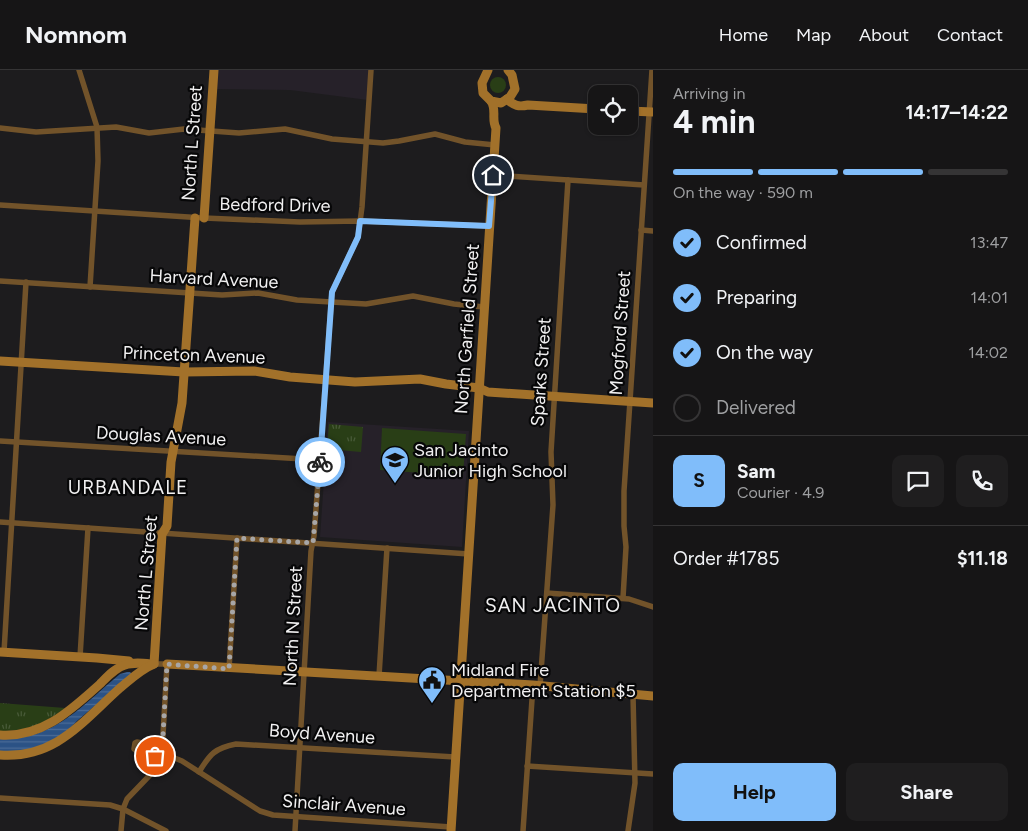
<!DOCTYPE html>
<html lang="en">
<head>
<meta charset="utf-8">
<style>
	body { margin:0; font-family:Figtree,sans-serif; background:#1f1e1f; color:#f1f3f6; height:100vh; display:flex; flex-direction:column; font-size:19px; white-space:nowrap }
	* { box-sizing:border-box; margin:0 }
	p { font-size:16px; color:#9e9fa1 }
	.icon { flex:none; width:28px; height:28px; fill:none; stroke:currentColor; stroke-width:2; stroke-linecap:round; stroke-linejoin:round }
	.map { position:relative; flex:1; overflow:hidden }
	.side { display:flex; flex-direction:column; background:#161516; width:375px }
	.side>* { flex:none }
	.fabs { position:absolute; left:588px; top:15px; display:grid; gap:10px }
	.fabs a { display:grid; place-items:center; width:50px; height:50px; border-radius:10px; background:#161516; box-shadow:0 1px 4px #0004,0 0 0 1px #353435; font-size:25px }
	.pin { position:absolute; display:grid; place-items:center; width:42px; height:42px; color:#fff; margin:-21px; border:2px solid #fff; border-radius:50%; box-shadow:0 1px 5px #0007 }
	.courier { position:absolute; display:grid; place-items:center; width:50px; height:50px; margin:-25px; border:4px solid #80bdfa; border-radius:50%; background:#fff; color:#222; box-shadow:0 1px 6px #0007 }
	.overview em { font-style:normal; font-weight:700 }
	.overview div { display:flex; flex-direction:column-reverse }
	.overview { display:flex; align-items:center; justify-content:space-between; height:85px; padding:0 20px }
	h1 { font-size:32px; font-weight:700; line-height:38px }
	.bar { display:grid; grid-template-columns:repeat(4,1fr); gap:8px 5px; align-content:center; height:60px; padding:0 20px }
	.bar i { height:6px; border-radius:4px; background:#353435 }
	.bar .current { background:#80bdfa }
	.bar p { grid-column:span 4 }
	.line { display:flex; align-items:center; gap:12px; padding:0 20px; border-top:1px solid #353435 }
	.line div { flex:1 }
	.round { display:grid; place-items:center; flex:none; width:52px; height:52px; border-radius:10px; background:#1f1e1f }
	ol { padding:0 20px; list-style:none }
	li { display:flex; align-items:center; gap:15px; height:55px }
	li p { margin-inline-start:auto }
	li .icon { padding:5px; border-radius:50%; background:#80bdfa; color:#111; stroke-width:4 }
	li:last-child { color:#9e9fa1 }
	li i { width:28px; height:28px; border:2px solid #353435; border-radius:50% }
	.primary-button { display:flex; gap:10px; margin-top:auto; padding:10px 20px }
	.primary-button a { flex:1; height:58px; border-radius:10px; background:#80bdfa; color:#111; font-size:20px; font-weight:700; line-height:58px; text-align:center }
	.primary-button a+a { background:#1f1e1f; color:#f1f3f6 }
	header { display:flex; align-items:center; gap:30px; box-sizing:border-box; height:70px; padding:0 25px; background:#161516; border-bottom:1px solid #353435 }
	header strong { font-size:24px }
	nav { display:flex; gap:28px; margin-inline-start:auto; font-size:18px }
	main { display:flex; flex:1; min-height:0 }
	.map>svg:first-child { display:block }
	.built { fill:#262129 }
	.grass { fill:#293e16 }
	.park { fill:url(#park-tufts) }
	.water { fill:url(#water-rules) }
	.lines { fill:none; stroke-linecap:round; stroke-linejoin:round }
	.street { stroke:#72532a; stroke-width:5.5 }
	.secondary { stroke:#a2712a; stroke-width:9 }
	.done { stroke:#a7a6a7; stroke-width:5; stroke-dasharray:0 9 }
	.route { stroke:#80bdfa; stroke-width:6 }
	.labels { text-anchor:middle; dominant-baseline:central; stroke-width:4.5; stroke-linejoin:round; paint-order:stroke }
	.street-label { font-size:18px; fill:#f1f0f1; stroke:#070708 }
	.poi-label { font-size:18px; fill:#f1f0f1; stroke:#070708; text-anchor:start }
	.neighbourhood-label { font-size:19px; letter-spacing:1px; fill:#f1f0f1; stroke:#070708 }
</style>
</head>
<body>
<header>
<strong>Nomnom</strong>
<nav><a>Home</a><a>Map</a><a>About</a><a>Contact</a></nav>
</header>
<main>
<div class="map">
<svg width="653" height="761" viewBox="0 0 653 761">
	<defs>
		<pattern id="park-tufts" width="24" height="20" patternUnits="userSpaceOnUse" patternTransform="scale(1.25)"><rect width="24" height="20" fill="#293e16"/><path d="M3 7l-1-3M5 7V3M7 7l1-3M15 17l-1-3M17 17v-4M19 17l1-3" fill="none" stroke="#485a38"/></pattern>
		<pattern id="water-rules" width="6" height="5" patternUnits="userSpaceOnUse" patternTransform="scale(1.25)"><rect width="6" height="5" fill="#2b5285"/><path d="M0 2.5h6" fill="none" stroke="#4a6b97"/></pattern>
	</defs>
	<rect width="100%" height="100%" fill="#1d1c1e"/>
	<g class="built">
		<path d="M214 0H370L368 30 290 20 212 19Z"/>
		<path d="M328 352 469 361 462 477 320 467Z"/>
	</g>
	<g class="grass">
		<circle cx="498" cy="15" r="8"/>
		<path d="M382 358 466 364 463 406 380 400Z"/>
	</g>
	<g class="park">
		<path d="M329 354 363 357 361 382 327 379Z"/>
		<path d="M0 633 65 638C45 654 26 661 0 661Z"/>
	</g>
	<path class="water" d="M127 602H130L132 604 77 651C65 665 46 676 29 680 20 682 9 681 0 681V669C55 670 81 636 120 604Z"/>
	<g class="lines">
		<g class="street">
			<path d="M79 0 97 57 98 91 90 217"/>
			<path d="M0 58 36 62 116 57 149 63 184 59 239 63 285 59 332 69 383 73 399 71 435 64 465 72 495 75"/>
			<path d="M493 105 644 115"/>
			<path d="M0 135 204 148 300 152 360 151 489 156"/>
			<path d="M641 160 653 161"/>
			<path d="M0 211 222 225 258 223 297 230 366 234 413 226 454 234 484 237"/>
			<path d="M0 371 320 390"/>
			<path d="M0 452 469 484"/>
			<path d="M547 523 629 529 653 537"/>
			<path d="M623 528 626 477 624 456V421L652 0"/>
			<path d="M4 582 26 212"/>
			<path d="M80 587 88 458"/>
			<path d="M229 599 237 468"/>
			<path d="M379 606 387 478"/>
			<path d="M540 616 553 435 551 382 568 110"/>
			<path d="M137 672 157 676 162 683C153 687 141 684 134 679L135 673Z"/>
			<path d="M162 683 182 691 260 741 273 745 451 757"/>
			<path d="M527 696 653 704"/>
			<path d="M199 702C210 684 215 678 236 674L455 687"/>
			<path d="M0 728 110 735 123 739 166 761"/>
			<path d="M121 761 123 739 127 729 150 705 162 683 167 594H154"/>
			<path d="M295 761 311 481 314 466 332 222 358 167 362 137 371 0"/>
			<path d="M523 761 533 615"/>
			<path d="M628 761 635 713 633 625"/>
		</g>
		<g class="secondary">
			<path d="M488 0 482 13 483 23 491 31 501 33 510 27 515 19 512 5 508 0"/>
			<path d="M507 29C514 36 519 37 528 35L596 39"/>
			<path d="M629 41 653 42"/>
			<path d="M204 148 214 0"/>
			<path d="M0 291 184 302 254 301 290 307 355 312 420 309 446 314 479 318 488 322 653 333"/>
			<path d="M0 582 97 588 129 591"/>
			<path d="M154 594 162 464 167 456 171 392 182 333 195 148"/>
			<path d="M167 594 533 615 653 626"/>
			<path d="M0 665C42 668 71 640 100 614 107 607 115 598 125 595 133 592 142 593 151 594"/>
			<path d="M0 685C55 689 82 652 120 618 131 609 141 599 154 594"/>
			<path d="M451 761 496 58C491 49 497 40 491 31"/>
		</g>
	</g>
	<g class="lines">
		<path class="done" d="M155 686 162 683 167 594 229 599 237 468 313 473 320 392"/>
		<path class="route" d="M320 392 332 222 358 167 360 151 489 156 493 105"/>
	</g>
	<defs>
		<g id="school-pin" transform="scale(1.4375)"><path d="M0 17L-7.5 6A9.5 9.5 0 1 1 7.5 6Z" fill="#80bdfa" stroke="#070708"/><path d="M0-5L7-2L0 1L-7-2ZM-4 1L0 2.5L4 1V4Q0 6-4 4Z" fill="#111"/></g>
		<g id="civic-pin" transform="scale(1.4375)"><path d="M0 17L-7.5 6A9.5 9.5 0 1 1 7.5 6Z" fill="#80bdfa" stroke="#070708"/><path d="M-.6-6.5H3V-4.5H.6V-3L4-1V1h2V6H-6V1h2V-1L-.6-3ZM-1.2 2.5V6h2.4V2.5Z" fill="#111"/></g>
	</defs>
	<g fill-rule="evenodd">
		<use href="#school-pin" x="395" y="390"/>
		<use href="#civic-pin" x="432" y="610"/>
	</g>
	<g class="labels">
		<g class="street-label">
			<text transform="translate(192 73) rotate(-86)">North L Street</text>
			<text transform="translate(275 135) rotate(1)">Bedford Drive</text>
			<text transform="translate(214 209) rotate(3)">Harvard Avenue</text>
			<text transform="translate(467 259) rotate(-86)">North Garfield Street</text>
			<text transform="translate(620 263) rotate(-86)">Mogford Street</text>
			<text transform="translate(194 285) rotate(2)">Princeton Avenue</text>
			<text transform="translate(541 302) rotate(-86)">Sparks Street</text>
			<text transform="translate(161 366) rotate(3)">Douglas Avenue</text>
			<text transform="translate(146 503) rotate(-85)">North L Street</text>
			<text transform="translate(293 556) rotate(-87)">North N Street</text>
			<text transform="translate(322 664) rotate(4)">Boyd Avenue</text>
			<text transform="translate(344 735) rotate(4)">Sinclair Avenue</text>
		</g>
		<g class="poi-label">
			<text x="414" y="380">San Jacinto<tspan x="414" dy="21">Junior High School</tspan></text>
			<text x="451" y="600">Midland Fire<tspan x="451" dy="21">Department Station $5</tspan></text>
		</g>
		<g class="neighbourhood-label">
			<text x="128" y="417">URBANDALE</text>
			<text x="553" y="535">SAN JACINTO</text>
		</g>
	</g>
</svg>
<div class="fabs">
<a><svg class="icon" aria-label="locate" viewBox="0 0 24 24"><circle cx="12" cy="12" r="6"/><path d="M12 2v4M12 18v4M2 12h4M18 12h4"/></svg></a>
</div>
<div class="pin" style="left:155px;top:686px;background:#ea580c"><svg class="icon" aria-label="bag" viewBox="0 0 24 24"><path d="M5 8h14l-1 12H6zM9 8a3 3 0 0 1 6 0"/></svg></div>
<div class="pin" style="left:493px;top:105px;background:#1f2937"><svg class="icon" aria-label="home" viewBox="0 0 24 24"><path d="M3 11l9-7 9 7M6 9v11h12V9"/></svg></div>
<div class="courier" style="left:320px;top:392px"><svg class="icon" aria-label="bike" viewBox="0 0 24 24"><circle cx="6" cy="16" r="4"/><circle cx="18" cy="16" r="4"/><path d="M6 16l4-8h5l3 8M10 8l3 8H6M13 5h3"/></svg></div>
</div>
<section class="side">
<div class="overview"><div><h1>4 min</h1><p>Arriving in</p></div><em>14:17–14:22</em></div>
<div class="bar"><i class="current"></i><i class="current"></i><i class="current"></i><i></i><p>On the way · 590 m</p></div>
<ol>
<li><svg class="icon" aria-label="check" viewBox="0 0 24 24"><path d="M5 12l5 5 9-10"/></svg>Confirmed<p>13:47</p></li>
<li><svg class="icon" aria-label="check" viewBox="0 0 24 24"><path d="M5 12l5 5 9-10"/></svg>Preparing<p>14:01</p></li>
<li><svg class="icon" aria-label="check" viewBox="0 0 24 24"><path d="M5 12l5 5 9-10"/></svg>On the way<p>14:02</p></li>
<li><i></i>Delivered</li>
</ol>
<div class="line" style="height:90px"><b class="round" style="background:#80bdfa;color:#111">S</b><div><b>Sam</b><p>Courier · 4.9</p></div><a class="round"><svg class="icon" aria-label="chat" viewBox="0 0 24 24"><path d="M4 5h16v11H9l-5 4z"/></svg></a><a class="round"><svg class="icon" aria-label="phone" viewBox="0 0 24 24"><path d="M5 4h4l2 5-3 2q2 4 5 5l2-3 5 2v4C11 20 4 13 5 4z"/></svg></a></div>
<div class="line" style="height:65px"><div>Order #1785</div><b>$11.18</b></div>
<div class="primary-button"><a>Help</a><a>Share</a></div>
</section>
</main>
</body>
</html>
